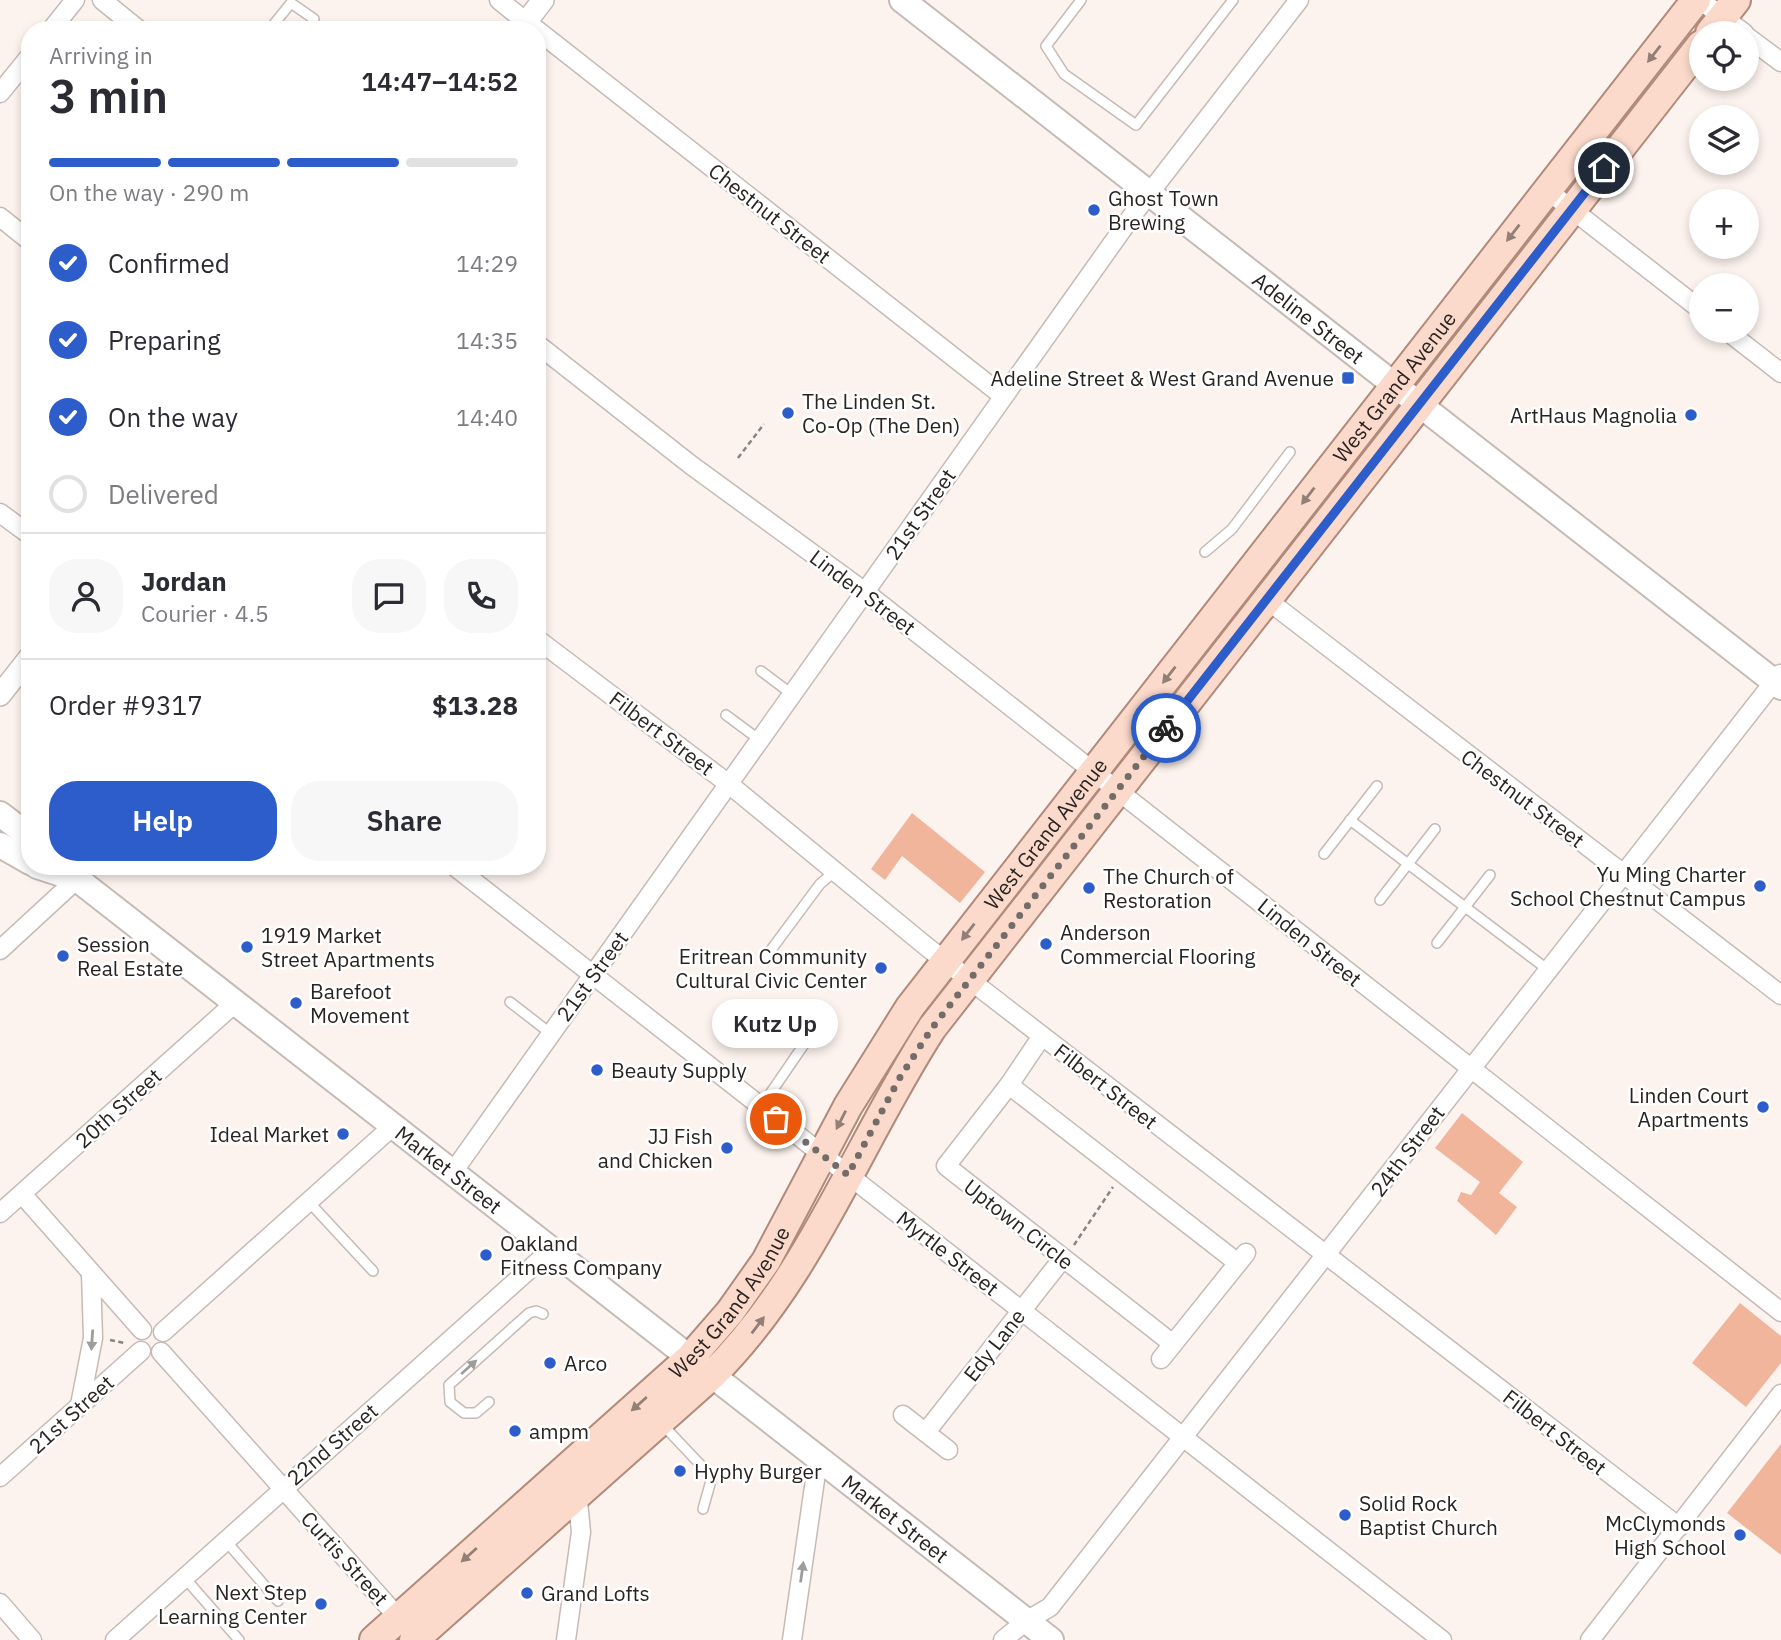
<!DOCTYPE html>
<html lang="en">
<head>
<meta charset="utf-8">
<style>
	body { margin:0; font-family:"IBM Plex Sans",sans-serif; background:#f7f7f7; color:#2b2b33; height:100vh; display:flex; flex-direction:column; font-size:26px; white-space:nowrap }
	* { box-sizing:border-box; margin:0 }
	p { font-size:23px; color:#7c7c81 }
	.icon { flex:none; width:38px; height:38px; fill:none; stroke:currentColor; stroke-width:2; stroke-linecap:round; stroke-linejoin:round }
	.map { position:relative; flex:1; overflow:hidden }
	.panel { position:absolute; left:21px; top:21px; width:525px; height:854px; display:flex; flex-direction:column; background:#fff; border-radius:28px; box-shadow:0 4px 10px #0003 }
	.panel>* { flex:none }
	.controls { position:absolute; left:1689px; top:21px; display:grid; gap:14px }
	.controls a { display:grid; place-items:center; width:70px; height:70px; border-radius:50%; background:#fff; box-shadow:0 4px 10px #0003; font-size:35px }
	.pin { position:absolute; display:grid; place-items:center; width:60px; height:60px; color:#fff; margin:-30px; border:4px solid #fff; border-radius:50%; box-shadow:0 2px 7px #0007 }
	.courier { position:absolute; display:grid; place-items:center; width:70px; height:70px; margin:-35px; border:5px solid #2c5dcb; border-radius:50%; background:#fff; color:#222; box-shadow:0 2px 9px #0007 }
	.bubble { position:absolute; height:49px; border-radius:24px; background:#fff; box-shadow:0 4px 10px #0003; font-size:23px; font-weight:600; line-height:49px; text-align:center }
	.overview em { font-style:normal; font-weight:600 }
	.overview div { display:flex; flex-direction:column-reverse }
	.overview { display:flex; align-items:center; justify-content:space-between; height:119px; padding:0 28px }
	h1 { font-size:46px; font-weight:600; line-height:52px }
	.bar { display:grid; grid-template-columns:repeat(4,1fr); gap:10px 7px; align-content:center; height:84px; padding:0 28px }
	.bar i { height:9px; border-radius:5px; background:#e1e1e2 }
	.bar .active { background:#2c5dcb }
	.bar p { grid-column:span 4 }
	.line { display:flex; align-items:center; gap:18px; padding:0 28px; border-top:2px solid #e1e1e2 }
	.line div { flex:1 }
	.round { display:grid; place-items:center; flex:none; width:74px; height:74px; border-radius:28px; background:#f7f7f7 }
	ol { padding:0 28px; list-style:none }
	li { display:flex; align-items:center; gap:21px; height:77px }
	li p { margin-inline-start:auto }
	li .icon { padding:7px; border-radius:50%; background:#2c5dcb; color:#fff; stroke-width:4 }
	li:last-child { color:#7c7c81 }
	li i { width:38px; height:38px; border:4px solid #e1e1e2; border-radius:50% }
	.button { display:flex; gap:14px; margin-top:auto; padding:14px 28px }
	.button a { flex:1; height:80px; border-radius:28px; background:#2c5dcb; color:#fff; font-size:28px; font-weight:600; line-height:80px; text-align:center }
	.button a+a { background:#f7f7f7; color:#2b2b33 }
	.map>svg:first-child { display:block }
	.green { fill:#f1b59b }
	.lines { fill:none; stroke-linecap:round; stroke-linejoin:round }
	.service-casing { stroke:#c6bab5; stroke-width:12 }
	.minor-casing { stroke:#c6bab5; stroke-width:21 }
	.tertiary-casing { stroke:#c6bab5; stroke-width:24 }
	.secondary-casing { stroke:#c6bab5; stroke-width:28 }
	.primary-casing { stroke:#b08a7a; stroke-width:32 }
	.path { stroke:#8a837f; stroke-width:2.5; stroke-dasharray:5 3.5; stroke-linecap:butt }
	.service { stroke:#fff; stroke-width:9 }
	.minor { stroke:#fff; stroke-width:18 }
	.tertiary { stroke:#fff; stroke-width:21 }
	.secondary { stroke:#fff; stroke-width:24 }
	.primary { stroke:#fbdacb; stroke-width:28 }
	.oneway { fill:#927f76 }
	.oneway2 { fill:#9f9c9c }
	.done { stroke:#736c69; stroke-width:7; stroke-dasharray:0 12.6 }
	.route { stroke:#2c5dcb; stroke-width:9 }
	.poi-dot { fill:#2c5dcb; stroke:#fff; stroke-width:2.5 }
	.labels { text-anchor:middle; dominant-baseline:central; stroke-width:5; stroke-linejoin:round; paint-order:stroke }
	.poi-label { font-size:21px; fill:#292422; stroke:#fff; text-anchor:start }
	.street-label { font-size:21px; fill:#292422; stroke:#fff }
</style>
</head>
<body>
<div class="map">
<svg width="1781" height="1640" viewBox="0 0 1781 1640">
	<rect width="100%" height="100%" fill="#fdf3ee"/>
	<g class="green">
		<path d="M912 813 985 872 960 903 902 856 885 880 871 869Z"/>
		<path d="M1462 1113 1523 1162 1499 1193 1517 1207 1496 1235 1457 1201 1461 1192 1471 1195 1480 1182 1435 1148Z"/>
		<path d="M1740 1303 1781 1336V1363L1746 1407 1692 1363Z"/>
		<path d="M1781 1444V1555L1727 1513Z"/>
	</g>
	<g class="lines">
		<g class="service-casing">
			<g id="service">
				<path d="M1081 0 1046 46 1064 74 1136 125 1233 0"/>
				<path d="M269 30 291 3 314 19"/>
				<path d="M1205 552 1232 529 1290 452"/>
				<path d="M761 671 793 695"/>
				<path d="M726 715 761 741"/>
				<path d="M1350 820 1547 969"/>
				<path d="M1324 854 1377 786"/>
				<path d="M1380 900 1435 829"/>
				<path d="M1437 943 1490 875"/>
				<path d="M765 958 820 884 833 873"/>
				<path d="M510 1002 550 1033"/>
				<path d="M761 1107 807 1040"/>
				<path d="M309 1202 373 1271"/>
				<path d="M489 1402 476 1413H464L450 1402 449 1385 529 1313 536 1311 543 1314"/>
				<path d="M662 1424 712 1477 703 1509"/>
				<path d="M225 1540 278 1601"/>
				<path d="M184 1577 239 1640"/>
			</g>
		</g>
		<g class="minor-casing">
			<g id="minor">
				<path d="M102 0 139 30"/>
				<path d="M499 0 536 30"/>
				<path d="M1700 0 1744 33"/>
				<path d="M51 30 75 0"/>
				<path d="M537 30 1003 396"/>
				<path d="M1746 36 1781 62"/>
				<path d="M0 93 30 56"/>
				<path d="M1547 190 1701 310"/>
				<path d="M0 217 30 241"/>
				<path d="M1727 331 1781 373"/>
				<path d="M537 344 691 465 865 592 1781 1312"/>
				<path d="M0 513 30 535"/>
				<path d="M1266 599 1781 995"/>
				<path d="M537 639 730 785 927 947 1679 1527"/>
				<path d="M454 866 1442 1640"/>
				<path d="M0 950 77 879"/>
				<path d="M1009 1085 1042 1036"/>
				<path d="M453 1172 1134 213 1299 0"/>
				<path d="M22 1194 142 1330"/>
				<path d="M0 1213 235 1003"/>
				<path d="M163 1332 393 1126"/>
				<path d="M1173 1344 946 1166 1009 1085 1238 1263"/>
				<path d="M161 1352 405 1625"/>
				<path d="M1161 1359 1246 1253"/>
				<path d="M80 1405 93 1338 91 1273"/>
				<path d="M903 1415 948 1450"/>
				<path d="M926 1432 1063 1258"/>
				<path d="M0 1477 141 1351"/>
				<path d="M0 1603 32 1640"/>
				<path d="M115 1640 551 1250"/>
				<path d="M566 1640 581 1532 577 1491"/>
				<path d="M792 1640 818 1459"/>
				<path d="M1003 1640 1026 1621 1050 1607 1780 674"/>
				<path d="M1590 1640 1781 1394"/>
			</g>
		</g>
		<g class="tertiary-casing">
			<g id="tertiary">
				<path d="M520 30 543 0"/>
				<path d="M0 695 30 657"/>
			</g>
		</g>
		<g class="secondary-casing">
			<g id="secondary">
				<path id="s1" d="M902 0 1781 687"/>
				<path d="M0 814 30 837"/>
				<path d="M0 845 30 862"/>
				<path d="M37 866 77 879"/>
				<path id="s2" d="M67 866 77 879 1051 1640"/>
			</g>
		</g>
		<g class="primary-casing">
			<g id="primary">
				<path d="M1710 33 1736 0"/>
				<path id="s3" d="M374 1640 690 1358 730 1312 766 1261 848 1106 910 1007 1696 0"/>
				<path d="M414 1640 712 1375C811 1277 857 1144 932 1028L1701 45"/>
			</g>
		</g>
		<g class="path">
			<path d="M738 458 764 424"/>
			<path d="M1074 1245 1113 1187"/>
			<path d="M110 1340 124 1343"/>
		</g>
		<use href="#service" class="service"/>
		<use href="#minor" class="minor"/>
		<use href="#tertiary" class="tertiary"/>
		<use href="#secondary" class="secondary"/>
		<use href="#primary" class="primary"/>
	</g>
	<defs><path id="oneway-solid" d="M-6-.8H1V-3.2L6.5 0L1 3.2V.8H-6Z" transform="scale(1.75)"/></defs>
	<g class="oneway">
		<use href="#oneway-solid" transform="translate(1654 54) rotate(128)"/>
		<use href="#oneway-solid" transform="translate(1513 233) rotate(128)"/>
		<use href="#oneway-solid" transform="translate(1308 496) rotate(128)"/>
		<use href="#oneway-solid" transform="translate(1169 675) rotate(128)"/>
		<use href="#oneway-solid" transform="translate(968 932) rotate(128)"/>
		<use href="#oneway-solid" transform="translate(841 1120) rotate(117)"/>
		<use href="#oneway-solid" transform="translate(758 1325) rotate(-53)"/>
		<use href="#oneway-solid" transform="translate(639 1404) rotate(138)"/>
		<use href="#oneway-solid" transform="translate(469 1555) rotate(138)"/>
	</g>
	<g class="oneway2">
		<use href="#oneway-solid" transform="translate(92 1340) rotate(94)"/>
		<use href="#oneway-solid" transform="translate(469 1367) rotate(-42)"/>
		<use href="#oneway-solid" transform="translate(802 1572) rotate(-82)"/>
	</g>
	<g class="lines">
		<path class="done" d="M776 1119 848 1175 899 1079 932 1028 1166 728"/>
		<path class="route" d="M1166 728 1604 168"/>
	</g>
	<g class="poi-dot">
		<circle cx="1094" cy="210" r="7"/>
		<rect x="1341" y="371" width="14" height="14" rx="3.5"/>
		<circle cx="788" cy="413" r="7"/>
		<circle cx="1691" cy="415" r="7"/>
		<circle cx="1760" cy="886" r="7"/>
		<circle cx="1089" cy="888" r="7"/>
		<circle cx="1046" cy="944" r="7"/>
		<circle cx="247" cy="947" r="7"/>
		<circle cx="63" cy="956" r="7"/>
		<circle cx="881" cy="968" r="7"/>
		<circle cx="296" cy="1003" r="7"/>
		<circle cx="597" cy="1070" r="7"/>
		<circle cx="1763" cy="1107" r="7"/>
		<circle cx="343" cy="1134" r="7"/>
		<circle cx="727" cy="1148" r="7"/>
		<circle cx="486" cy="1255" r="7"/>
		<circle cx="550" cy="1363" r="7"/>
		<circle cx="515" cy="1431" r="7"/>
		<circle cx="680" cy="1471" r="7"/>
		<circle cx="1345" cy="1515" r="7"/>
		<circle cx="1740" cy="1535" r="7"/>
		<circle cx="527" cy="1593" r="7"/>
		<circle cx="321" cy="1604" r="7"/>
	</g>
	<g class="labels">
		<g class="poi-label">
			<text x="1108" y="198">Ghost Town<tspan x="1108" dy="24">Brewing</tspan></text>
			<text x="1334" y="378" text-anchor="end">Adeline Street &amp; West Grand Avenue</text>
			<text x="802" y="401">The Linden St.<tspan x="802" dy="24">Co-Op (The Den)</tspan></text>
			<text x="1677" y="415" text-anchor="end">ArtHaus Magnolia</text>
			<text x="1746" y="874" text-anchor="end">Yu Ming Charter<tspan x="1746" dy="24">School Chestnut Campus</tspan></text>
			<text x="1103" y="876">The Church of<tspan x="1103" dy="24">Restoration</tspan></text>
			<text x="1060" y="932">Anderson<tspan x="1060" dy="24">Commercial Flooring</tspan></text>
			<text x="261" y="935">1919 Market<tspan x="261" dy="24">Street Apartments</tspan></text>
			<text x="77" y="944">Session<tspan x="77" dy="24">Real Estate</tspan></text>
			<text x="867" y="956" text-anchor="end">Eritrean Community<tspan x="867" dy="24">Cultural Civic Center</tspan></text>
			<text x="310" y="991">Barefoot<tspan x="310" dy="24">Movement</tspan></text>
			<text x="611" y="1070">Beauty Supply</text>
			<text x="1749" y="1095" text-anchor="end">Linden Court<tspan x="1749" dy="24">Apartments</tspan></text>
			<text x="329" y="1134" text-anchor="end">Ideal Market</text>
			<text x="713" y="1136" text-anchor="end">JJ Fish<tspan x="713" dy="24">and Chicken</tspan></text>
			<text x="500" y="1243">Oakland<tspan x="500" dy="24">Fitness Company</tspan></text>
			<text x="564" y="1363">Arco</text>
			<text x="529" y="1431">ampm</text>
			<text x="694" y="1471">Hyphy Burger</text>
			<text x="1359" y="1503">Solid Rock<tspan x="1359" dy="24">Baptist Church</tspan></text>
			<text x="1726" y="1523" text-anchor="end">McClymonds<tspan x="1726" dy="24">High School</tspan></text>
			<text x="307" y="1592" text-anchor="end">Next Step<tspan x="307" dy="24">Learning Center</tspan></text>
			<text x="541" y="1593">Grand Lofts</text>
		</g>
		<g class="street-label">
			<text transform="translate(770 213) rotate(38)">Chestnut Street</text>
			<text stroke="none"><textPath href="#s1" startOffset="516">Adeline Street</textPath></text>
			<text stroke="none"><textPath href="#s3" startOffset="1626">West Grand Avenue</textPath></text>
			<text transform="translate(920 514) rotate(-55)">21st Street</text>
			<text transform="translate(863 592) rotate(37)">Linden Street</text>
			<text transform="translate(662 733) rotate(37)">Filbert Street</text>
			<text transform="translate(1523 798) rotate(37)">Chestnut Street</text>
			<text stroke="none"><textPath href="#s3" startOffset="1059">West Grand Avenue</textPath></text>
			<text transform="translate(1310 942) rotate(39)">Linden Street</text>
			<text transform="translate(592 976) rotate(-54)">21st Street</text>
			<text transform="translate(1106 1086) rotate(38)">Filbert Street</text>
			<text transform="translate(118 1108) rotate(-42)">20th Street</text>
			<text transform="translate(1407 1151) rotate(-53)">24th Street</text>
			<text stroke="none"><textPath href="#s2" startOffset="488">Market Street</textPath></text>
			<text transform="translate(1019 1224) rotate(38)">Uptown Circle</text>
			<text transform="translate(948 1253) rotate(38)">Myrtle Street</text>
			<text stroke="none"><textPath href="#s3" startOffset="492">West Grand Avenue</textPath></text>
			<text transform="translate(994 1345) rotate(-52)">Edy Lane</text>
			<text transform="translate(71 1414) rotate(-42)">21st Street</text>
			<text transform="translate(1555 1432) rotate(38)">Filbert Street</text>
			<text transform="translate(332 1444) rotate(-41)">22nd Street</text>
			<text stroke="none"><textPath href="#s2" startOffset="1055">Market Street</textPath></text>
			<text transform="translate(345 1558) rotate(48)">Curtis Street</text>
		</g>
	</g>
</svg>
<div class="controls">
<a><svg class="icon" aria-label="locate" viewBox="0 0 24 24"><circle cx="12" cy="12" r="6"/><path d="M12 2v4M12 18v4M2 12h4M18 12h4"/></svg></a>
<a><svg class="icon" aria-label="layers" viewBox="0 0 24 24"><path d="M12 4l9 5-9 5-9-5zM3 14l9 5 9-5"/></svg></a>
<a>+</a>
<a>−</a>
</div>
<div class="pin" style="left:776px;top:1119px;background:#ea580c"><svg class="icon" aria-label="bag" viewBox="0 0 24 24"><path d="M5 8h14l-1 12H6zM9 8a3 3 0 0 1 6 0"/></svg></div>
<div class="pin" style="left:1604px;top:168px;background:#1f2937"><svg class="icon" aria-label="home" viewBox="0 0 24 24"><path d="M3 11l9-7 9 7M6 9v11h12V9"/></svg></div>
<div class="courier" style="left:1166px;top:728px"><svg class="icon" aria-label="bike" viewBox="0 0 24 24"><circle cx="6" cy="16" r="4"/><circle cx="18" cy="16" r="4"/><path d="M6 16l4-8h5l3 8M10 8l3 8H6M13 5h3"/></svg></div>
<div class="bubble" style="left:712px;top:999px;width:126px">Kutz Up</div>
<section class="panel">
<div class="overview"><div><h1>3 min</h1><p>Arriving in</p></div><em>14:47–14:52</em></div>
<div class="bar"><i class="active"></i><i class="active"></i><i class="active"></i><i></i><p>On the way · 290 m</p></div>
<ol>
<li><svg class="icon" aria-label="check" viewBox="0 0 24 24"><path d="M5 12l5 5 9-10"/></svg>Confirmed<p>14:29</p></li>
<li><svg class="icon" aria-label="check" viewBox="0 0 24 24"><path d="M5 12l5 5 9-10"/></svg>Preparing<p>14:35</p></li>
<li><svg class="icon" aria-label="check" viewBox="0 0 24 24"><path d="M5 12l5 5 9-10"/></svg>On the way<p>14:40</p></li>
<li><i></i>Delivered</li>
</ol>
<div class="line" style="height:126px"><a class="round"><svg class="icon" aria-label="person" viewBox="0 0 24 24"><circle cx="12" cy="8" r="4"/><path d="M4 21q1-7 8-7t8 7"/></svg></a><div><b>Jordan</b><p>Courier · 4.5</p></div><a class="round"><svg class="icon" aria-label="chat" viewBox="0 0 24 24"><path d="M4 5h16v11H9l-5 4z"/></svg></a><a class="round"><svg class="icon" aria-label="phone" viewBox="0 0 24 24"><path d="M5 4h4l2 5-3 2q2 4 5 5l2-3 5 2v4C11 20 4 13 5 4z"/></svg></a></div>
<div class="line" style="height:91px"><div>Order #9317</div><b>$13.28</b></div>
<div class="button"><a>Help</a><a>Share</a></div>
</section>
</div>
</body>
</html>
